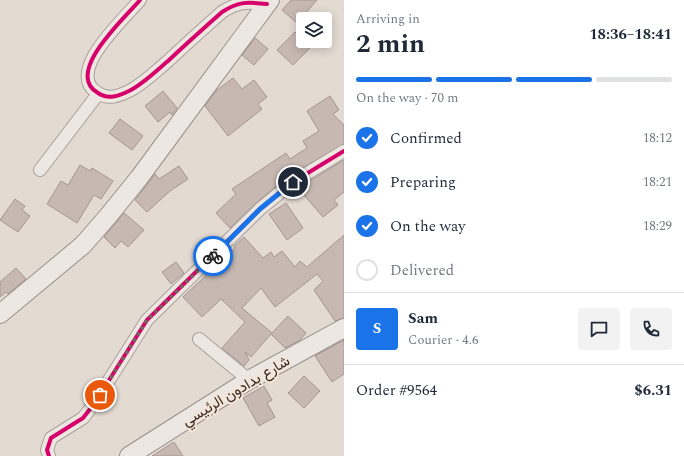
<!DOCTYPE html>
<html lang="en">
<head>
<meta charset="utf-8">
<style>
	body { margin:0; font-family:Spectral,Vazirmatn,serif; background:#f2f2f3; color:#1f2937; height:100vh; display:flex; flex-direction:column; font-size:15px; white-space:nowrap }
	* { box-sizing:border-box; margin:0 }
	p { font-size:13px; color:#747a83 }
	.icon { flex:none; width:22px; height:22px; fill:none; stroke:currentColor; stroke-width:2; stroke-linecap:round; stroke-linejoin:round }
	.map { position:relative; flex:1; overflow:hidden }
	.sheet { display:flex; flex-direction:column; background:#fff; width:340px }
	.sheet>* { flex:none }
	.fabs { position:absolute; left:296px; top:12px; display:grid; gap:8px }
	.fabs a { display:grid; place-items:center; width:36px; height:36px; border-radius:4px; background:#fff; box-shadow:0 2px 10px #0003; font-size:20px }
	.pin { position:absolute; display:grid; place-items:center; width:34px; height:34px; color:#fff; margin:-17px; border:2px solid #fff; border-radius:50%; box-shadow:0 1px 4px #0007 }
	.courier { position:absolute; display:grid; place-items:center; width:40px; height:40px; margin:-20px; border:3px solid #1a73e8; border-radius:50%; background:#fff; color:#222; box-shadow:0 1px 5px #0007 }
	.summary em { font-style:normal; font-weight:700 }
	.summary div { display:flex; flex-direction:column-reverse }
	.summary { display:flex; align-items:center; justify-content:space-between; height:68px; padding:0 12px }
	h1 { font-size:26px; font-weight:700; line-height:30px }
	.bar { display:grid; grid-template-columns:repeat(4,1fr); gap:6px 4px; align-content:center; height:48px; padding:0 12px }
	.bar i { height:5px; border-radius:3px; background:#e0e1e3 }
	.bar .on { background:#1a73e8 }
	.bar p { grid-column:span 4 }
	.line { display:flex; align-items:center; gap:10px; padding:0 12px; border-top:1px solid #e0e1e3 }
	.line div { flex:1 }
	.round { display:grid; place-items:center; flex:none; width:42px; height:42px; border-radius:4px; background:#f2f2f3 }
	ol { padding:0 12px; list-style:none }
	li { display:flex; align-items:center; gap:12px; height:44px }
	li p { margin-inline-start:auto }
	li .icon { padding:4px; border-radius:50%; background:#1a73e8; color:#fff; stroke-width:4 }
	li:last-child { color:#747a83 }
	li i { width:22px; height:22px; border:2px solid #e0e1e3; border-radius:50% }
	main { display:flex; flex:1; min-height:0 }
	.map>svg:first-child { display:block }
	.building { fill:#c7b9b2; stroke:#a49691 }
	.lines { fill:none; stroke-linecap:round; stroke-linejoin:round }
	.minor-casing { stroke:#a9a09a; stroke-width:14 }
	.secondary-casing { stroke:#99908a; stroke-width:20 }
	.minor { stroke:#ece7e2; stroke-width:12 }
	.secondary { stroke:#ece7e2; stroke-width:18 }
	.cycleway-casing { stroke:#f3e6d9; stroke-width:6 }
	.cycleway { stroke:#d6006c; stroke-width:4 }
	.done { stroke:#746660; stroke-width:4; stroke-dasharray:0 7.2 }
	.route { stroke:#1a73e8; stroke-width:5 }
	.labels { text-anchor:middle; dominant-baseline:central; stroke-width:4; stroke-linejoin:round; paint-order:stroke }
	.street-label { font-size:15px; fill:#382822; stroke:#f3e6d9 }
</style>
</head>
<body>
<main>
<div class="map">
<svg width="344" height="456" viewBox="0 0 344 456">
	<rect width="100%" height="100%" fill="#e3dad2"/>
	<g class="building">
		<path d="M291 0H317L297 23 282 10Z"/>
		<path d="M295 32 311 47 293 65 277 50Z"/>
		<path d="M255 38 268 49 254 65 242 55Z"/>
		<path d="M233 78 242 89 254 80 267 97 258 104 262 109 228 136 205 106 217 90Z"/>
		<path d="M163 91 177 108 172 115 170 112 158 122 145 106Z"/>
		<path d="M330 96 339 110 333 114 344 125V144L288 176 255 204 230 228 216 213 236 194 232 189 286 153 290 159 307 148 303 141 319 131 307 111Z"/>
		<path d="M120 119 143 136 132 150 109 133Z"/>
		<path d="M344 160V192L334 200 338 205 323 217 298 188Z"/>
		<path d="M80 165 90 171 92 168 113 181 101 199 94 195 77 223 47 204 61 181 68 185Z"/>
		<path d="M179 166 188 179 170 191 147 212 135 200 155 174 159 179Z"/>
		<path d="M15 199 25 206 22 210 30 216 18 232 0 220Z"/>
		<path d="M286 203 303 228 287 240 269 214Z"/>
		<path d="M124 213 144 230 128 247 121 241 115 248 104 237Z"/>
		<path d="M344 235V318L335 321 314 290 323 281 317 274 275 307 261 288 242 308 272 333 288 316 306 333 300 340 285 348 271 334 251 357 245 352 249 360 244 366 222 348 245 322 221 299 202 317 183 297 235 248 234 246 244 237 263 258 271 252 274 257 282 251 295 267 300 261 307 267Z"/>
		<path d="M176 262 184 273 171 284 162 272Z"/>
		<path d="M16 268 26 279 8 294 6 292 0 297V282Z"/>
		<path d="M344 340V374L332 382 315 356Z"/>
		<path d="M304 376 320 391 304 408 288 393Z"/>
		<path d="M264 386 272 400 267 403 275 417 259 426 243 398Z"/>
		<path d="M174 442 183 456H152Z"/>
	</g>
	<g class="lines">
		<g class="minor-casing">
			<g id="minor">
				<path d="M140 0C126 17 63 73 98 93 108 100 119 96 129 91 143 84 156 71 168 61 186 44 204 28 222 12 239 1 248 2 267 4"/>
				<path d="M40 170 98 94"/>
				<path d="M199 339 249 380"/>
				<path d="M49 456 47 450 51 438 83 418 94 404 147 320 260 209 293 182 344 151"/>
			</g>
		</g>
		<g class="secondary-casing">
			<g id="secondary">
				<path d="M0 314 83 245 109 215 139 178 270 0"/>
				<path d="M129 456 249 380 344 328"/>
			</g>
		</g>
		<use href="#minor" class="minor"/>
		<use href="#secondary" class="secondary"/>
		<g class="cycleway-casing">
			<g id="cycleway">
				<path d="M140 0C126 17 63 73 98 93 108 100 119 96 129 91 143 84 156 71 168 61 186 44 204 28 222 12 239 1 248 2 267 4"/>
				<path d="M49 456 47 450 51 438 83 418 94 404 147 320 260 209 293 182 344 151"/>
			</g>
		</g>
		<use href="#cycleway" class="cycleway"/>
	</g>
	<g class="lines">
		<path class="done" d="M100 395 147 320 213 256"/>
		<path class="route" d="M213 256 260 209 293 182"/>
	</g>
	<g class="labels">
		<g class="street-label">
			<text transform="translate(236 391) rotate(-31)">شارع بدادون الرئيسي</text>
		</g>
	</g>
</svg>
<div class="fabs">
<a><svg class="icon" aria-label="layers" viewBox="0 0 24 24"><path d="M12 4l9 5-9 5-9-5zM3 14l9 5 9-5"/></svg></a>
</div>
<div class="pin" style="left:100px;top:395px;background:#ea580c"><svg class="icon" aria-label="bag" viewBox="0 0 24 24"><path d="M5 8h14l-1 12H6zM9 8a3 3 0 0 1 6 0"/></svg></div>
<div class="pin" style="left:293px;top:182px;background:#1f2937"><svg class="icon" aria-label="home" viewBox="0 0 24 24"><path d="M3 11l9-7 9 7M6 9v11h12V9"/></svg></div>
<div class="courier" style="left:213px;top:256px"><svg class="icon" aria-label="bike" viewBox="0 0 24 24"><circle cx="6" cy="16" r="4"/><circle cx="18" cy="16" r="4"/><path d="M6 16l4-8h5l3 8M10 8l3 8H6M13 5h3"/></svg></div>
</div>
<section class="sheet">
<div class="summary"><div><h1>2 min</h1><p>Arriving in</p></div><em>18:36–18:41</em></div>
<div class="bar"><i class="on"></i><i class="on"></i><i class="on"></i><i></i><p>On the way · 70 m</p></div>
<ol>
<li><svg class="icon" aria-label="check" viewBox="0 0 24 24"><path d="M5 12l5 5 9-10"/></svg>Confirmed<p>18:12</p></li>
<li><svg class="icon" aria-label="check" viewBox="0 0 24 24"><path d="M5 12l5 5 9-10"/></svg>Preparing<p>18:21</p></li>
<li><svg class="icon" aria-label="check" viewBox="0 0 24 24"><path d="M5 12l5 5 9-10"/></svg>On the way<p>18:29</p></li>
<li><i></i>Delivered</li>
</ol>
<div class="line" style="height:72px"><b class="round" style="background:#1a73e8;color:#fff">S</b><div><b>Sam</b><p>Courier · 4.6</p></div><a class="round"><svg class="icon" aria-label="chat" viewBox="0 0 24 24"><path d="M4 5h16v11H9l-5 4z"/></svg></a><a class="round"><svg class="icon" aria-label="phone" viewBox="0 0 24 24"><path d="M5 4h4l2 5-3 2q2 4 5 5l2-3 5 2v4C11 20 4 13 5 4z"/></svg></a></div>
<div class="line" style="height:52px"><div>Order #9564</div><b>$6.31</b></div>
</section>
</main>
</body>
</html>
